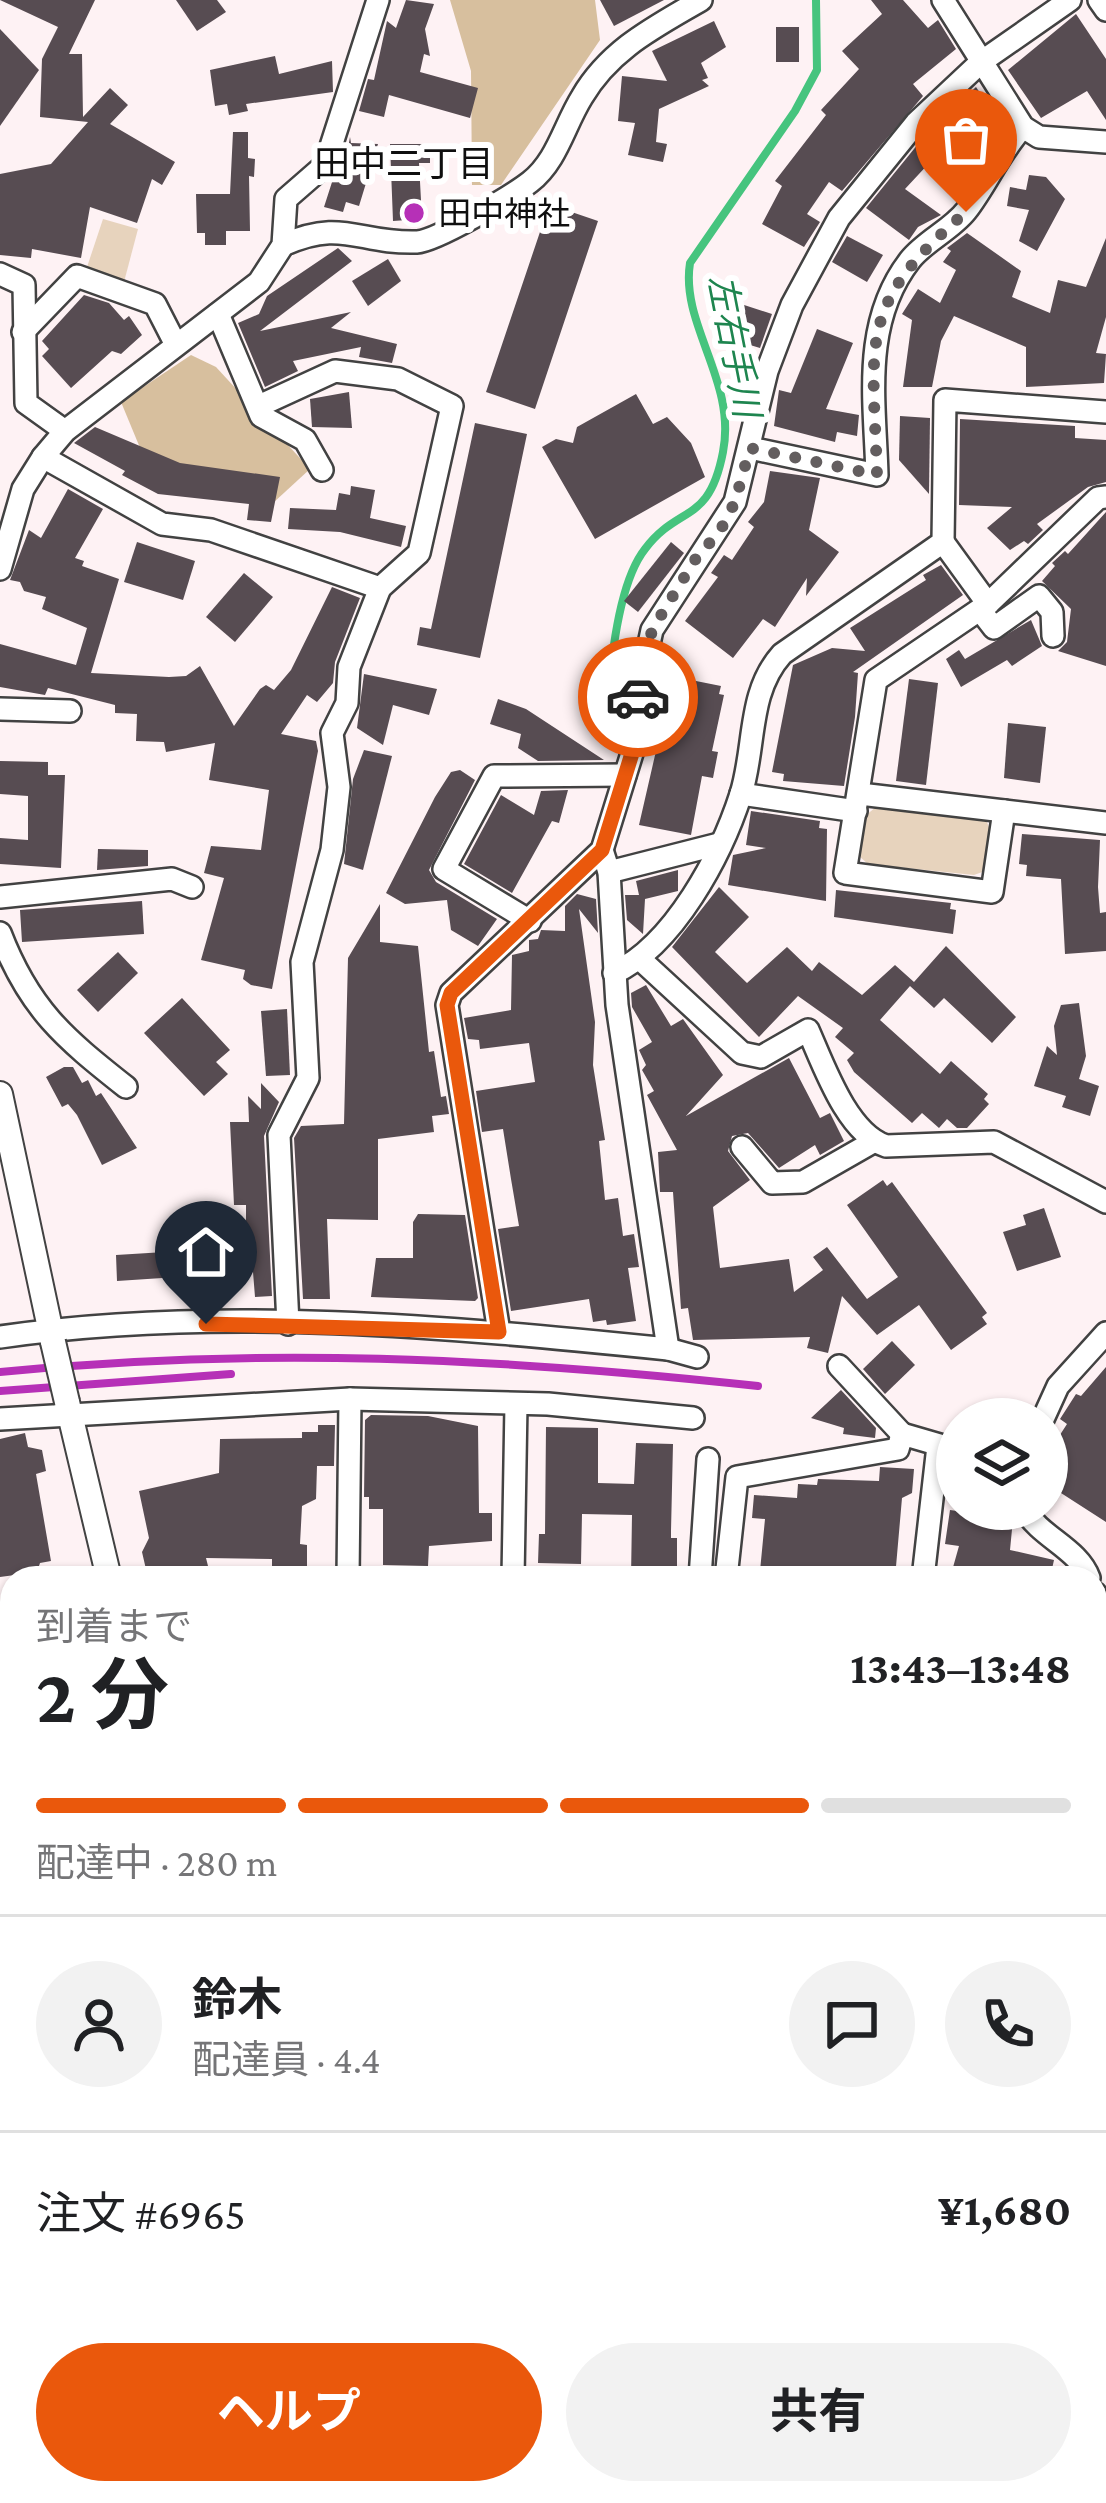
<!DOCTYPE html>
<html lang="ja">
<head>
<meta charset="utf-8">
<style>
	body { margin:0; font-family:"Crimson Pro","Noto Sans JP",serif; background:#f2f2f2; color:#202124; height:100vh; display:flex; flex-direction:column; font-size:45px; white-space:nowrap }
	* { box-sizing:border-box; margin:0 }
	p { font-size:39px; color:#757577 }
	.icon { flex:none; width:66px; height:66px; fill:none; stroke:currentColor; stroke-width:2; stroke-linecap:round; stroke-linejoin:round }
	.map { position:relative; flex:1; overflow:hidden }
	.details { position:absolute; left:0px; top:1566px; width:1107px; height:939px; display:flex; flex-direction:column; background:#fff; border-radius:36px 36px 0 0; box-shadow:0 3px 9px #0004 }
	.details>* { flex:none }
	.fabs { position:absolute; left:936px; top:1398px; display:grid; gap:24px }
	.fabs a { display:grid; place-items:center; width:132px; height:132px; border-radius:50%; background:#fff; box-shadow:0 3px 9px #0004; font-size:60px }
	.pin { position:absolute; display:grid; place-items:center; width:102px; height:102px; color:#fff; margin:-123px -51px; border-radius:50% 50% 50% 0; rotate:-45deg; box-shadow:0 0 12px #0007 }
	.pin .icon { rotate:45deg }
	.courier { position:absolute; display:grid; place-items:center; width:120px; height:120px; margin:-60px; border:9px solid #ea580c; border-radius:50%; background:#fff; color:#222; box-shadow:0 3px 15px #0007 }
	.headline em { font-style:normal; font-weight:700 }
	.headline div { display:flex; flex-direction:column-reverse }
	.headline { display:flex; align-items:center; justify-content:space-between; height:204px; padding:0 36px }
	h1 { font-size:78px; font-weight:700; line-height:90px }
	.bar { display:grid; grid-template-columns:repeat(4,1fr); gap:18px 12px; align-content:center; height:144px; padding:0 36px }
	.bar i { height:15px; border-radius:9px; background:#e0e0e0 }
	.bar .selected { background:#ea580c }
	.bar p { grid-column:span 4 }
	.line { display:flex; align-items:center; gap:30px; padding:0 36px; border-top:3px solid #e0e0e0 }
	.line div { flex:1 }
	.round { display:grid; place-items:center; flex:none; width:126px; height:126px; border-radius:63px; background:#f2f2f2 }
	.cta { display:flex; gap:24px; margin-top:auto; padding:24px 36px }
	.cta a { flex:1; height:138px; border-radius:72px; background:#ea580c; color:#fff; font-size:48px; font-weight:700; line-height:138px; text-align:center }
	.cta a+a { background:#f2f2f2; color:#202124 }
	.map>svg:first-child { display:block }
	.green { fill:#e7d3bd }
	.forest { fill:#d7bf9e }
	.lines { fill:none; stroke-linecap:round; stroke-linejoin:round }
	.stream { stroke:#46c47e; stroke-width:8 }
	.building { fill:#574c52 }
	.minor-casing { stroke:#424242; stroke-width:26 }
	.tertiary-casing { stroke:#424242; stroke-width:28 }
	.minor { stroke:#fff; stroke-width:21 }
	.tertiary { stroke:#fff; stroke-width:24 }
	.rail { stroke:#b630b7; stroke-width:8 }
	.tertiary-bridge-casing { stroke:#424242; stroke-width:28; stroke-linecap:butt }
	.tertiary-bridge { stroke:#fff; stroke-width:24 }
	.done { stroke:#635e5f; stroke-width:12; stroke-dasharray:0 21.6 }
	.route { stroke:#ea580c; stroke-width:15 }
	.poi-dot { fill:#b630b7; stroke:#fff; stroke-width:4.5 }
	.labels { text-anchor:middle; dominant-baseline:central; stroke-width:12; stroke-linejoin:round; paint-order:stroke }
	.poi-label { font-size:33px; fill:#0f0f0f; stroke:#fff; text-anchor:start }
	.neighbourhood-label { font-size:36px; fill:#0f0f0f; stroke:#fff }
	.water-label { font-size:36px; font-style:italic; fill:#1e854f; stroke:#fff }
</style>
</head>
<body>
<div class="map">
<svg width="1106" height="2503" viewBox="0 0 1106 2503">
	<rect width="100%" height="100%" fill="#fef2f4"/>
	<g class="green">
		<path d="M103 219 138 229 124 282 87 267Z"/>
		<path d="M876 807 986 820 991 832 985 871 974 875 868 864 859 856 865 816Z"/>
		<path d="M12 1856V2178L4 2179 0 1858Z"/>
	</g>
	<g class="forest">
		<path d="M450 0H595L600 40 501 185H472L471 71Z"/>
		<path d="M191 355 216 367 310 469 273 503 155 484 121 402Z"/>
	</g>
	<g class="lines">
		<path class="stream" d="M608 701C611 660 619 582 645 549 679 504 709 525 723 452 737 381 680 325 690 263L795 111 817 70 816 0"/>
	</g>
	<g class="building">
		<path d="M0 0H95L69 54H82L83 117 110 88 128 105 110 124 175 162 162 185 152 179 137 223 90 207 81 258 32 249 31 258 0 255V174L51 164 88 122 40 117 42 59 58 27Z"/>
		<path d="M176 0H217L226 12 197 31Z"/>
		<path d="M406 0 434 4 425 29 430 56 424 54 420 72 478 88 470 118 389 95 384 117 359 111 368 79 374 80 387 21 396 28Z"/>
		<path d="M600 0H664L614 26Z"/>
		<path d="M871 0H903L928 28 938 20 956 49 913 84 923 96 842 191 829 182 807 214 820 222 804 247 762 224 782 186 775 181 826 115 821 110 859 69 842 51 882 14Z"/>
		<path d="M1076 14 1106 59V120L1087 91 1041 118 1008 70Z"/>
		<path d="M714 21 726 47 701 63 708 78 702 80 709 86 659 109 656 142 667 144 663 162 628 155 635 123 618 121 622 76 667 81 652 51Z"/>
		<rect x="776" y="27" width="23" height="35"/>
		<path d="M0 29 39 70 0 126Z"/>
		<path d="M275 56 279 74 332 61 333 92 246 104 248 111 229 115 227 104 215 106 210 70Z"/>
		<path d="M976 87 1001 125 970 152 974 155 961 168 952 160 942 170 932 160 905 189 941 215 918 227 909 240 866 208 927 133Z"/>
		<path d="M233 132H248V158L255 159 254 177 249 176 250 231H226V245H205V233H197L196 194H230Z"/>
		<path d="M350 137 351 143 378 144 359 206 346 202 343 212 324 207 333 179 342 181Z"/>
		<path d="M390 144H430V163H419L422 219 393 221Z"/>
		<path d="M1029 175 1046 177 1065 199 1037 251 1019 241 1029 210 1007 206 1010 187 1026 190Z"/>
		<path d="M554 206 598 221 535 409 486 392 542 226 547 228Z"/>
		<path d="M967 233 1021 271 1012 297 1050 313 1058 280 1086 287 1106 238V317L1096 353 1106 354 1104 383 1026 387V347L954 316 941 341 932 387H903L912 320 902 314 918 289 940 303 956 270 943 262 951 251 947 248Z"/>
		<path d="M847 236 883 255 867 282 832 262Z"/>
		<path d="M338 248 352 261 260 331 351 312 331 328 397 344 392 363 359 357 361 347 293 361 298 371 265 387 238 323 259 314 267 296Z"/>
		<path d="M388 259 401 281 368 306 352 281Z"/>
		<path d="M84 295 109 303 124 320 129 316 142 335 121 354 112 351 71 388 42 356 49 349 42 341Z"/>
		<path d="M738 303 772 314 760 348 727 338Z"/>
		<path d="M817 329 853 343 826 409 859 415 857 436 837 432 835 442 774 426 779 390 791 393Z"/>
		<path d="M349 392 352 428 312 427 310 399Z"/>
		<path d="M636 394 653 424 667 417 691 443 705 477 595 539 542 447 556 439 573 443 577 427Z"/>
		<path d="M900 416 930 418 929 494 899 460Z"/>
		<path d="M960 419 1075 426V438L1106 440V482L1088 487 1037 524 1043 530 1028 544 1024 541 1010 550 987 528 1012 507 959 505Z"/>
		<path d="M475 423 527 434 480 658 417 645 420 627 431 629Z"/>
		<path d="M95 427 180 463 280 477 271 522 247 520 249 504 158 494 122 475 125 471 74 443Z"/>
		<path d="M770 471 820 478 809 530 839 552 806 596 807 578 775 627 763 619 733 658 685 621 718 577 711 573 724 555 732 560 754 527 748 522 764 502Z"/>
		<path d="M351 486 375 490 370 518 406 526 401 547 340 532 288 529 290 508 336 510 339 493 350 495Z"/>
		<path d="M68 489 103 509 75 558 84 561 82 566 119 579 91 673 169 677 186 676 200 666 234 726 260 689 266 685 274 690 291 670 332 587 360 598 335 662 333 683 317 702 307 695 281 734 316 741 318 751 272 989 251 985 243 979 245 970 201 960 224 878 204 873 211 846 261 850 269 790 209 780 215 743 166 752 164 742 136 741 137 714 115 713V705L48 688 45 695 0 687V644L76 665 87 628 42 609 46 597 24 591 20 582 10 580 29 530 41 538Z"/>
		<path d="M1106 512V666L1058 651 1067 642 1071 609 1042 581 1055 566 1052 563 1065 551 1068 554Z"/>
		<path d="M137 542 195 561 183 600 124 582Z"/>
		<path d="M671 542 684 553 638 612 624 601Z"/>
		<path d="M941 565 963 595 853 672 858 673 855 717 844 786 783 781 784 774 772 772 793 665 832 648 865 651 850 628 926 580 923 575Z"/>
		<path d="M244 573 273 597 235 642 206 617Z"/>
		<path d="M1031 620 1042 646 1012 666 1007 660 961 687 946 659 959 650 965 659Z"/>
		<path d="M364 674 437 689 429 715 393 705 383 745 357 728Z"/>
		<path d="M661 674 721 686 719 694 724 695 712 751 718 752 713 778 702 776 691 835 639 825 664 716 653 713Z"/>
		<path d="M909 679 938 683 926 785 896 781Z"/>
		<path d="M498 699 526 709 604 760 538 761 518 748 521 734 490 724Z"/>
		<path d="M1008 723 1046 727 1040 783 1004 778Z"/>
		<path d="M364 750 392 756 363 870 344 864 353 779Z"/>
		<path d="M0 761 48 762V775H65L61 868 0 864V838L28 840V796L0 794Z"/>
		<path d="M460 770 475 780 429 870 436 882 497 919 478 946 451 930 447 900 405 904 386 893 435 797 451 772Z"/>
		<path d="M568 790 559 823 552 821 512 893 464 864 501 795 534 815 541 791Z"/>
		<path d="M751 811 820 821 819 828 827 829 826 901 728 885 733 855 766 848 746 845Z"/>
		<path d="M1022 834 1100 840 1098 887 1100 913 1106 912V951L1065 954 1061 879 1026 876 1027 865 1019 864Z"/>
		<path d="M98 849 148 850V866L97 870Z"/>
		<path d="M678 870V891L645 899 643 934 627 920 625 895H639L636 881Z"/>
		<path d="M719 887 749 917 715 952 747 983 787 947 812 971 819 962 862 995 895 965 914 982 946 946 1016 1017 992 1043 944 998 934 1008 910 986 880 1020 940 1074 951 1061 988 1094 984 1099 989 1104 967 1128H957L947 1119 939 1128 922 1113 912 1123 854 1072 847 1060 854 1053 835 1037 843 1028 798 996 759 1037 672 947Z"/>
		<path d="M836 890 951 903 950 909 956 910 953 934 834 917Z"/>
		<path d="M577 894 596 899 598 933 579 909 595 1022 593 1065 605 1140 599 1141 605 1200 618 1198 623 1236 634 1234 639 1267 628 1268 636 1321 607 1325 606 1320 593 1322 589 1299 511 1311 498 1229 519 1226 511 1179 503 1129 482 1132 476 1091 535 1082 529 1043 480 1049 479 1040 468 1039 464 1018 511 1010 512 955 529 951V940L538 939 541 930 565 931V906Z"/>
		<path d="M142 901 144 934 22 942 20 910Z"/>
		<path d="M380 904V942L418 946 429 1052 434 1051 441 1097 446 1096 449 1114 432 1116 434 1132 378 1139V1220L327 1219 330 1299H303L294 1138 301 1126 344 1124 348 958Z"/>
		<path d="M118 952 138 973 98 1012 77 990Z"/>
		<path d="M646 985 671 1026 683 1019 723 1075 686 1116 789 1058 820 1118 830 1113 844 1141 820 1155 815 1145 779 1168 748 1133 732 1136 728 1151 750 1180 713 1207 720 1268 789 1259 794 1292 823 1270 813 1257 827 1247 867 1299 898 1277 847 1205 883 1180 887 1186 892 1182 987 1313 982 1317 987 1324 951 1350 919 1305 877 1335 842 1296 828 1353 807 1348 810 1337 693 1340 688 1308 681 1309 673 1192H660L658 1152 677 1150 647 1095 654 1091 642 1070 646 1065 639 1050 652 1042 632 1007 631 993Z"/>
		<path d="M182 998 230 1050 216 1062 228 1074 204 1096 144 1033Z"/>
		<path d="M1079 1003 1086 1056 1079 1079 1099 1086 1090 1116 1062 1107 1066 1096 1034 1086 1047 1046 1057 1055 1054 1026 1061 1005Z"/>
		<path d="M287 1009 290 1075 266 1076 261 1011Z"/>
		<path d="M64 1067H73L82 1083 88 1080 96 1096 101 1093 137 1148 102 1165 77 1115 68 1104 62 1107 46 1077Z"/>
		<path d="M261 1083 279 1102 264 1136 272 1296 255 1297 253 1272 117 1281 116 1255 246 1247V1205H234L230 1122H249L248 1096 261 1109Z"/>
		<path d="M1044 1208 1061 1257 1017 1271 1003 1232 1026 1225 1023 1215Z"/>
		<path d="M418 1214 465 1215 478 1298 475 1301 371 1297 376 1258H413V1222Z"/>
		<path d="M892 1341 915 1365 885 1394 863 1369Z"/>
		<path d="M1106 1367V1522L1047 1484V1455L1067 1424 1060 1419 1076 1394 1081 1396Z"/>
		<path d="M841 1390 876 1428 875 1438 843 1434 844 1428 811 1418Z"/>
		<path d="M371 1415 428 1416 478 1426 479 1513H492V1541L429 1546 428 1566 383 1565V1509H369V1497H364L365 1420Z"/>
		<path d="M318 1425H335L334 1466H317L316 1499 302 1506 300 1544 307 1545V1569H272V1559L206 1558 211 1578H148L142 1552 149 1538 139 1491 219 1473 220 1439 302 1438V1432H318Z"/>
		<path d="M546 1427 598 1428V1483L634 1484 636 1443 673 1444 671 1531V1538H677V1578H631L632 1515 582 1514 581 1564 538 1563 539 1534H545Z"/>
		<path d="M25 1433 28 1447 42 1450 46 1471 36 1474 51 1561 40 1563 37 1572 0 1577V1439Z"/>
		<path d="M880 1467 914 1469 912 1493 902 1498 895 1578 760 1571 765 1519 752 1518 754 1495 797 1498 798 1484 817 1485 818 1479 879 1481Z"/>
		<path d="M950 1510 1013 1519 1010 1550 1054 1560 1050 1578H950L959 1546 945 1544Z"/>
	</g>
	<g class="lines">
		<g class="minor-casing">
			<g id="minor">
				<path d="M943 0 1023 127 1039 137 1106 142"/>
				<path d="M1099 0 1106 10"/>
				<path d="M283 245C343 218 358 244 417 242 436 241 512 196 530 182 557 161 564 126 582 97 610 49 655 27 701 0"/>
				<path d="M0 274 24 285 26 403 65 431"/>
				<path d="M218 314 261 416 305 440 322 470"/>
				<path d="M23 332 77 276 155 304 175 343"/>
				<path d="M750 448 877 475C875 401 861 323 910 260 925 241 951 230 966 211 987 184 999 153 1023 127"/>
				<path d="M43 457 162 524 211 530 380 588 419 553 452 406 398 379 335 371 261 405"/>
				<path d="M1106 497 1098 498 988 604 876 680 845 873 992 892 1004 811 1106 823"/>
				<path d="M943 542 988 604"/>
				<path d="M0 569 23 489 43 457 65 431 259 282 283 245 286 199 325 165 378 0"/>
				<path d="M980 610 994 628 1039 596 1052 612 1053 636"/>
				<path d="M0 709 70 711"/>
				<path d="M741 794 856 811"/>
				<path d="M860 794 1004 811"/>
				<path d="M609 872 719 844"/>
				<path d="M0 897 172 879 192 887"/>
				<path d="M530 921 444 869 494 776 625 775"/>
				<path d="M0 933C29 1009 64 1038 126 1087"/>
				<path d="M641 960 742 1053 761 1057 808 1030C824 1066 847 1133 886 1146L994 1142 1106 1202"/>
				<path d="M614 973C674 945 721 856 741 794 756 746 747 693 782 654L943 542 945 400 1106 412"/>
				<path d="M742 1147 772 1183 803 1182 873 1142"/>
				<path d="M288 1324 279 1135 308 1078 302 962 332 850 339 787 332 733 347 703 349 667 380 588"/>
				<path d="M499 1332 447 1005 451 993 602 850 638 734V695L652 630 735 502 767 371 792 305 839 218 916 123 981 62 1070 0"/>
				<path d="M0 1337C220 1305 449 1327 668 1349L617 1005 609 872 602 850"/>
				<path d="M668 1349 697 1357"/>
				<path d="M839 1366 902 1434"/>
				<path d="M0 1419 350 1399 548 1404 693 1418"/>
				<path d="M1043 1419 1058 1386 1106 1333"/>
				<path d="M1024 1509C1041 1538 1078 1548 1089 1578"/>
				<path d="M348 1578 350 1399"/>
				<path d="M513 1578 516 1404"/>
				<path d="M700 1578 708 1459"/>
				<path d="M726 1578 737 1477 898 1449 902 1434 957 1450"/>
				<path d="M923 1578 938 1446"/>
				<path d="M1095 1593 1105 1690 1095 1718"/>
				<path d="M1095 1830 1106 1837"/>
				<path d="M0 1848 12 1845"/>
				<path d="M1095 1986 1106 1990"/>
				<path d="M1095 2146 1106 2150"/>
				<path d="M0 2193 12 2191"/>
				<path d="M1095 2329 1106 2320"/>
				<path d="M799 2493 816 2503"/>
				<path d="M513 2503 514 2493"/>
				<path d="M707 2503V2493"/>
				<path d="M931 2503 939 2493"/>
			</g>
		</g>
		<g class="tertiary-casing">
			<g id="tertiary">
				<path d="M0 1094 53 1342"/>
				<path d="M67 1402 109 1578"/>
				<path d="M0 2410 12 2409"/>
				<path d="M295 2493 296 2503"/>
			</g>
		</g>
		<use href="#minor" class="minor"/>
		<use href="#tertiary" class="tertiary"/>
		<g class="rail">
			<path d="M0 1372C260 1346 499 1358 758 1386"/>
			<path d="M0 1391 231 1374"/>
		</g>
		<g class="tertiary-bridge-casing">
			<path id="tertiary-bridge" d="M53 1342 67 1402"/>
		</g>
		<use href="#tertiary-bridge" class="tertiary-bridge"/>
	</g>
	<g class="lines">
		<path class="done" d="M638 697 652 630 698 555 719 533 735 502 750 448 877 475C873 340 856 306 966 212"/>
		<path class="route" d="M206 1324 499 1332 447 1005 451 993 602 850 638 734V697"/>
	</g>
	<circle class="poi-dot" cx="414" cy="213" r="12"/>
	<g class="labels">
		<g class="poi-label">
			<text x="438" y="213">田中神社</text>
		</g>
		<g class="neighbourhood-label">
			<text x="404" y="164">田中二丁目</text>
		</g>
		<g class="water-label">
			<text transform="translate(734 346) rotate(79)">左右手川</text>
		</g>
	</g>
</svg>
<div class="fabs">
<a><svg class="icon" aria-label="layers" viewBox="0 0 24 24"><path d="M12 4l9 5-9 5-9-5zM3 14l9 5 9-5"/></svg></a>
</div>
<div class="pin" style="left:966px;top:212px;background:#ea580c"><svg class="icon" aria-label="bag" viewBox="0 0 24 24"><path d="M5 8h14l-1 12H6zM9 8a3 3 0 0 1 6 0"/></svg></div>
<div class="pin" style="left:206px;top:1324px;background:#1f2937"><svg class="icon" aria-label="home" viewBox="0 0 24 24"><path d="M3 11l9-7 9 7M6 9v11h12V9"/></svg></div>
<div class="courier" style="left:638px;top:697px"><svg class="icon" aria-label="car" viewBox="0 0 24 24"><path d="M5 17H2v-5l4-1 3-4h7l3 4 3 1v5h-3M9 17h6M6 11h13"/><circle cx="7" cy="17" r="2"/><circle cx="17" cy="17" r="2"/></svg></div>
<section class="details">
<div class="headline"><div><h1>2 分</h1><p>到着まで</p></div><em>13:43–13:48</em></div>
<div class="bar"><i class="selected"></i><i class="selected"></i><i class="selected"></i><i></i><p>配達中 · 280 m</p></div>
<div class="line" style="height:216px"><a class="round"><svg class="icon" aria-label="person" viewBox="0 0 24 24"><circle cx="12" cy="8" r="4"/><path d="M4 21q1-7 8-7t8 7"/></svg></a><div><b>鈴木</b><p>配達員 · 4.4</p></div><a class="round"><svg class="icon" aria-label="chat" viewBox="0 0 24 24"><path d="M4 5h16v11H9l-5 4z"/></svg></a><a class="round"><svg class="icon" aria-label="phone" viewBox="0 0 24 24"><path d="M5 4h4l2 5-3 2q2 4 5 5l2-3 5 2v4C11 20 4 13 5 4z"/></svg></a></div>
<div class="line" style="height:156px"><div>注文 #6965</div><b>¥1,680</b></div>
<div class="cta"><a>ヘルプ</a><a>共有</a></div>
</section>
</div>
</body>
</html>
